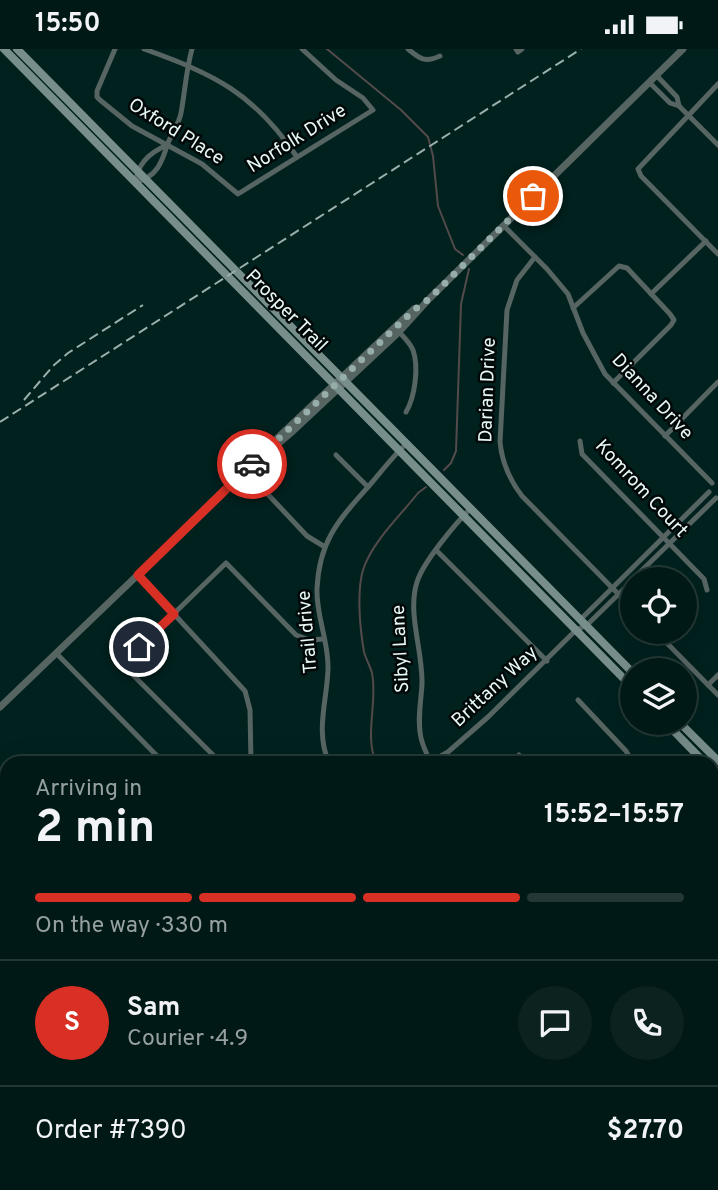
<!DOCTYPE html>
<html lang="en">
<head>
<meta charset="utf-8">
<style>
	body { margin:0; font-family:Overpass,sans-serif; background:#0b221f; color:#f1f3f6; height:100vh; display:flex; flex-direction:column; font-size:26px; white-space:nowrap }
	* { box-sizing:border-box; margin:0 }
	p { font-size:23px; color:#96a0a1 }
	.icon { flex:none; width:38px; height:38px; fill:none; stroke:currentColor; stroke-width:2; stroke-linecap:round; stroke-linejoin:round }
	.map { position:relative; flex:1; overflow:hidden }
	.panel { position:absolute; left:0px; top:707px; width:719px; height:434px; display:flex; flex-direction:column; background:#011916; border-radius:21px 21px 0 0; box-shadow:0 7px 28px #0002,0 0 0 2px #233835 }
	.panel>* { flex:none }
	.buttons { position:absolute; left:620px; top:518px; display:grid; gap:14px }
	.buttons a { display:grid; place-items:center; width:77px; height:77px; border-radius:50%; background:#011916; box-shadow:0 7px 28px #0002,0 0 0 2px #233835; font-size:35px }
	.pin { position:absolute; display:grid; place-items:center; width:60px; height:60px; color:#fff; margin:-30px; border:4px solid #fff; border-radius:50%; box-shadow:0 2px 7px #0007 }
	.courier { position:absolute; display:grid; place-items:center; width:70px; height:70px; margin:-35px; border:5px solid #d93025; border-radius:50%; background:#fff; color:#222; box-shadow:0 2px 9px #0007 }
	.headline em { font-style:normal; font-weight:700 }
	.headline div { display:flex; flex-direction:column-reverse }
	.headline { display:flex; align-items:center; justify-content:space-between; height:119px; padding:0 35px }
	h1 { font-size:46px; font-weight:700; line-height:52px }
	.bar { display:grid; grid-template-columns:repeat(4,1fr); gap:10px 7px; align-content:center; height:84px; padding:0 35px }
	.bar i { height:9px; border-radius:5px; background:#233835 }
	.bar .selected { background:#d93025 }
	.bar p { grid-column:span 4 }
	.line { display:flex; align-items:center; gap:18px; padding:0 35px; border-top:2px solid #233835 }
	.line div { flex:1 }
	.round { display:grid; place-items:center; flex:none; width:74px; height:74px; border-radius:37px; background:#0b221f }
	.status { display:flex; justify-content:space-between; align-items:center; height:49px; padding:0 35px; background:#011916; direction:ltr }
	.status svg { height:19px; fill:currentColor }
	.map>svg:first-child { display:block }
	.green { fill:#5c202e }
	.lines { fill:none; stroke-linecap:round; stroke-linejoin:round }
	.stream { stroke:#534a4b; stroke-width:2 }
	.minor { stroke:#566462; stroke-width:5 }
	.tertiary { stroke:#566462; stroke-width:7 }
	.secondary { stroke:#788e8b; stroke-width:8 }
	.rail { stroke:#99afad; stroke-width:2; stroke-dasharray:10 5; stroke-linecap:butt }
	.done { stroke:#96adaa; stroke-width:7; stroke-dasharray:0 12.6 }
	.route { stroke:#d93025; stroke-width:9 }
	.labels { text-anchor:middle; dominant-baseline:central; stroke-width:5; stroke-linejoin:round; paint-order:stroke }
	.street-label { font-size:19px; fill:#e7f8f6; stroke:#010807 }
</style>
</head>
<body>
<div class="status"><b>15:50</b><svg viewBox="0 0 49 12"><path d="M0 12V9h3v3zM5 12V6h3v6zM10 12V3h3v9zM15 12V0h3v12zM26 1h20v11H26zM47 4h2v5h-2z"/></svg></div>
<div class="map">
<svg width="718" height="1141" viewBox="0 0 718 1141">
	<rect width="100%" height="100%" fill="#01211e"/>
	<path class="green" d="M3 790 7 795V874L3 877 0 874V794Z"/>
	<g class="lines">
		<g class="stream">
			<path d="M327 0 401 61 428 88 433 107 438 157 455 200 463 206"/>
			<path d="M444 421 451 414 456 402 461 255 469 220"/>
			<path d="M376 714C364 685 378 654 372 624 370 617 366 610 364 603 360 580 356 540 364 518 374 491 400 467 418 444L426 438"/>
		</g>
		<g class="minor">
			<path d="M115 0 97 42V48L100 51 132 77 202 115 238 145 373 61 363 49 336 31 302 0"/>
			<path d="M144 0C214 25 254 44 297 108"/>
			<path d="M408 0C420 10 425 14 440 7"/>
			<path d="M516 0 518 3 522 0"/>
			<path d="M656 26 677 48 679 57"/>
			<path d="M649 33 670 54 679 57 718 96"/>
			<path d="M718 35 638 120 641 127 718 205"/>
			<path d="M167 96C151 103 137 115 136 133 157 128 162 113 168 94 172 84 179 75 181 64 185 43 186 21 192 0"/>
			<path d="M504 177 547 220 568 245 583 284 605 325 712 434"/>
			<path d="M535 208 517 231 507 261 500 393C502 414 509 430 522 447L632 559"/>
			<path d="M651 245 706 192"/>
			<path d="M573 259 619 217 627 219 670 265 674 271 671 276 613 334"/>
			<path d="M399 283C404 288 410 294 413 301 419 318 415 348 406 363"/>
			<path d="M665 387 718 333"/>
			<path d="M580 392 582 405 704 530 707 541"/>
			<path d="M336 406 368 438"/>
			<path d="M246 422 307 487 325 498"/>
			<path d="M437 502 547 612"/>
			<path d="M138 526 245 642 250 661 251 714"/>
			<path d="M633 530 716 449"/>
			<path d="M580 571 709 443"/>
			<path d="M656 583 718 646"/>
			<path d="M57 605 164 714"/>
			<path d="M708 636 718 626"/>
			<path d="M578 651 626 702 633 714"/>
			<path d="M519 706 527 714"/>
			<path d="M430 713 448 703 488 668 576 581 587 576 632 532"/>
			<path d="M221 714 122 615 226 514 296 586 309 591 324 590"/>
			<path d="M329 714C315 682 327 653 328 620 329 593 316 567 317 540 319 492 338 472 368 438 381 423 393 407 407 394"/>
			<path d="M431 714C427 706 423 697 421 689 417 671 421 653 422 635 423 602 407 564 417 533 423 513 456 474 471 459"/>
			<path d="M712 800V802"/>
			<path d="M0 903 7 910"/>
			<path d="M712 917 718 914"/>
			<path d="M0 961 7 954"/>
			<path d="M712 1029 718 1036"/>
			<path d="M0 1061 7 1054"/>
			<path d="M0 1108 7 1115"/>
			<path d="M25 1134 32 1141"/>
			<path d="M176 1134 184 1141"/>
			<path d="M704 1134 706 1141"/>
			<path d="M42 1141 49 1134"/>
			<path d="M167 1141 173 1134"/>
			<path d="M447 1141 453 1134"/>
			<path d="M656 1141 665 1134"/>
		</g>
		<g class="tertiary">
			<path d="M270 396 414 260"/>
			<path d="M0 658 246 422 293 382 399 283 429 250 683 0"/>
		</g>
		<g class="secondary">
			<path d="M4 0 632 638"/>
			<path d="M17 0 632 623"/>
			<path d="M666 674 705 714"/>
			<path d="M680 674 718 712"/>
			<path d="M712 721 718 727"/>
		</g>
		<g class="rail">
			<path d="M24 351 53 317 68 304 143 256"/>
			<path d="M0 373 581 0"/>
		</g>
	</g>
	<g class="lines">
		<path class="done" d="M252 415 414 261 429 250 533 147"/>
		<path class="route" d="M139 598 174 565 138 526 252 415"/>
	</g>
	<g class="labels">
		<g class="street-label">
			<text transform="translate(176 83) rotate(32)">Oxford Place</text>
			<text transform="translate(297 90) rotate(-32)">Norfolk Drive</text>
			<text transform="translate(286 262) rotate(45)">Prosper Trail</text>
			<text transform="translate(488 341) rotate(-88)">Darian Drive</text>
			<text transform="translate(652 348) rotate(47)">Dianna Drive</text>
			<text transform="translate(641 440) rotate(47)">Komrom Court</text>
			<text transform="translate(308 583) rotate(-95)">Trail drive</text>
			<text transform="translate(401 600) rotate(-93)">Sibyl Lane</text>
			<text transform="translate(495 638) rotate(-43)">Brittany Way</text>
		</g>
	</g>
</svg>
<div class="buttons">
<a><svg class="icon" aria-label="locate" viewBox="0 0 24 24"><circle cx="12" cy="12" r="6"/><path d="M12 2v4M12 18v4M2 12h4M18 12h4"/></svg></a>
<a><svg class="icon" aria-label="layers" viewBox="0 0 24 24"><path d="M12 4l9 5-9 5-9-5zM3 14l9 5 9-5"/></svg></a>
</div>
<div class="pin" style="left:533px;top:147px;background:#ea580c"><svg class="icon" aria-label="bag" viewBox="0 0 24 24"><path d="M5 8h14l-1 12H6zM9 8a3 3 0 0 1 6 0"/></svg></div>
<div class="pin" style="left:139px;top:598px;background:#1f2937"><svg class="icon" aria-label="home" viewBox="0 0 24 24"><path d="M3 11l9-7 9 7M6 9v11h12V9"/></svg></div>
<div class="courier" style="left:252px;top:415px"><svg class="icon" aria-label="car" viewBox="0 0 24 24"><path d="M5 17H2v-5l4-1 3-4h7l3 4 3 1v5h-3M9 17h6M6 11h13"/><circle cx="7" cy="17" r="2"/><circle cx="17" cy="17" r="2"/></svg></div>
<section class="panel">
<div class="headline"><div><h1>2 min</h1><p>Arriving in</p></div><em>15:52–15:57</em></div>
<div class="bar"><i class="selected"></i><i class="selected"></i><i class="selected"></i><i></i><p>On the way · 330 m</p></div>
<div class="line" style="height:126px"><b class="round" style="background:#d93025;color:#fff">S</b><div><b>Sam</b><p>Courier · 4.9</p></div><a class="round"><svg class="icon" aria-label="chat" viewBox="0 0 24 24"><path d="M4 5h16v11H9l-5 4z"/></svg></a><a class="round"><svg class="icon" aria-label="phone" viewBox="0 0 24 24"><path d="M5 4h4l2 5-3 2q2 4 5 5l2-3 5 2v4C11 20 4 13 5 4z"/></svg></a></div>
<div class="line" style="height:91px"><div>Order #7390</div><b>$27.70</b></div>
</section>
</div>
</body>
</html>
